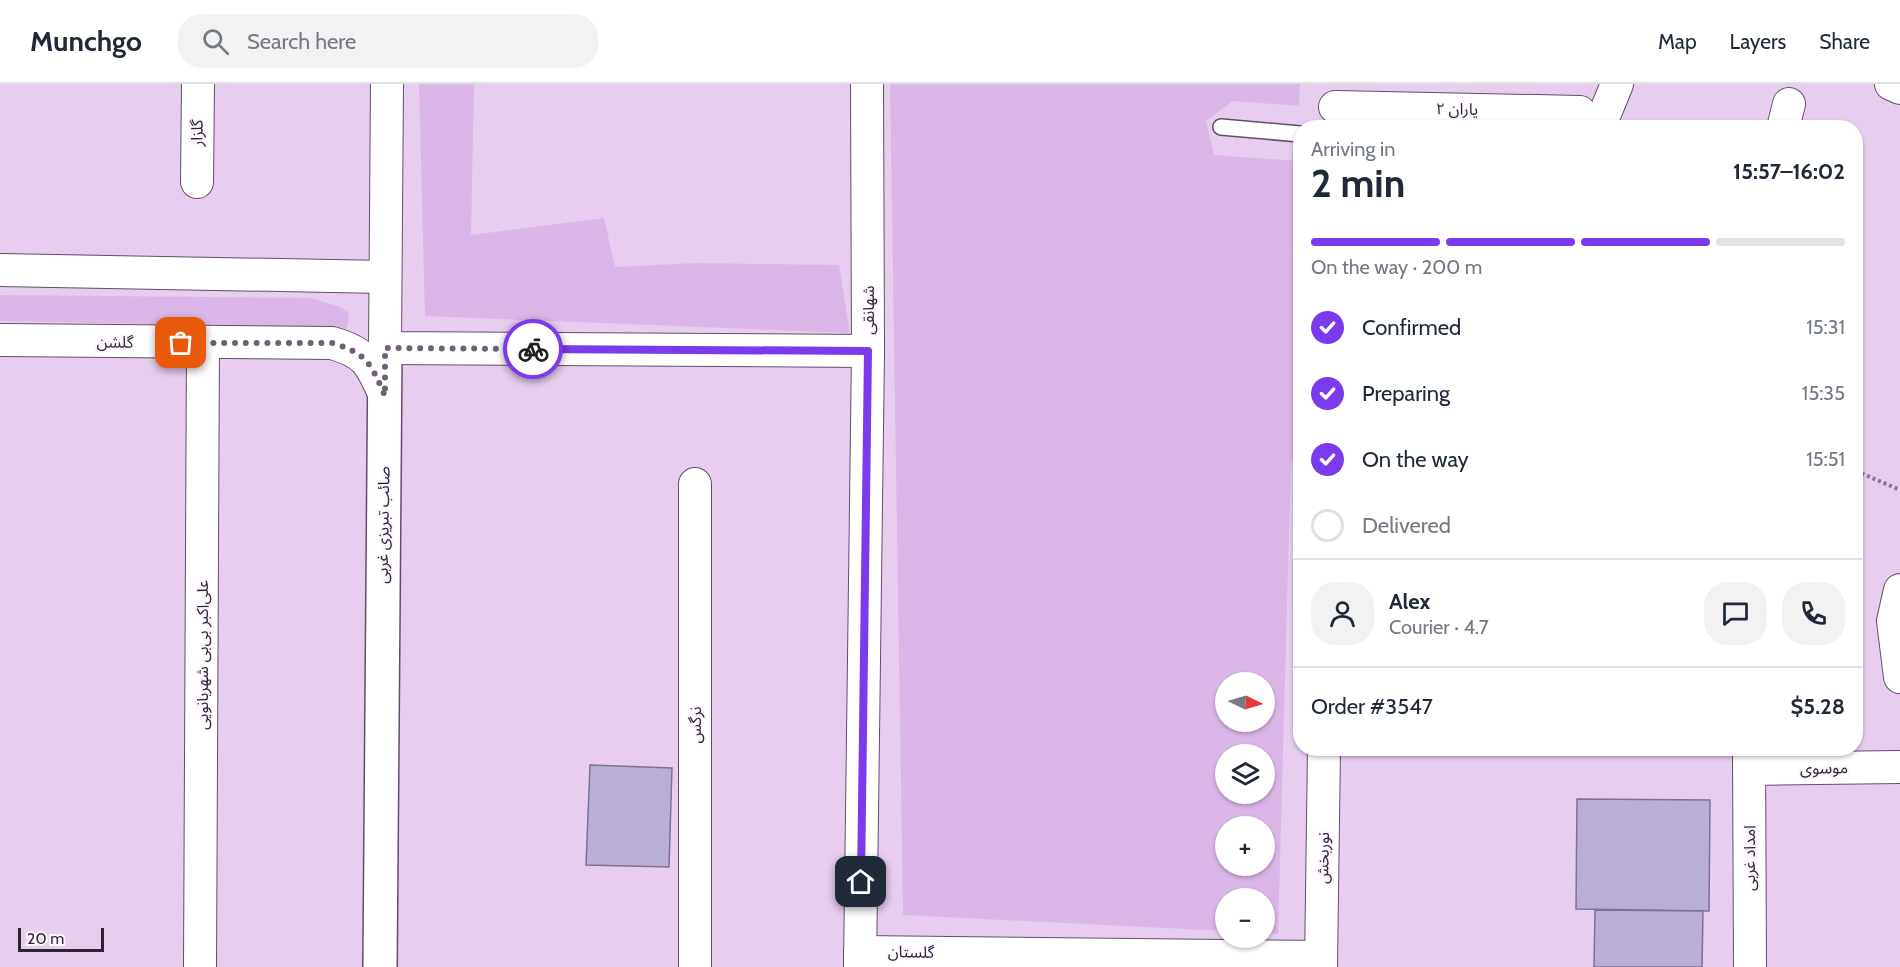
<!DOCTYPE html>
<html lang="en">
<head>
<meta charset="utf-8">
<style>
	body { margin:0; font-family:Cabin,"Noto Sans Arabic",sans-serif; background:#f2f2f3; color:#1f2937; height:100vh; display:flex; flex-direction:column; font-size:22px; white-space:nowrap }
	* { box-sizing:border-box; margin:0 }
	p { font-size:20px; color:#747a83 }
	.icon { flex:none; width:33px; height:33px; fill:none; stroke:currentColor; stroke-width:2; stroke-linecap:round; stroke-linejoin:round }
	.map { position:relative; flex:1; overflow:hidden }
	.panel { position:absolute; left:1293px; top:36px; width:570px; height:636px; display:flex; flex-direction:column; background:#fff; border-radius:24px; box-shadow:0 2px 4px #0004 }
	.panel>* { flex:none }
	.needle { width:39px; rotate:95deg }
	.fabs { position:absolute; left:1215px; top:588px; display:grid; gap:12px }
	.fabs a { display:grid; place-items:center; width:60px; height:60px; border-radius:50%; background:#fff; box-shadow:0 2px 4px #0004; font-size:30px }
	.scale { position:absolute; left:18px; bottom:15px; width:86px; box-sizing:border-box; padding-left:6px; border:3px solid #2e2531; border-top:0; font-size:16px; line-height:21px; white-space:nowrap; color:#2e2531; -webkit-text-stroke:4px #fcf7fe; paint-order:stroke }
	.pin { position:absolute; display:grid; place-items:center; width:51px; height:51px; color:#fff; margin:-26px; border-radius:12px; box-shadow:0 3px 9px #0006 }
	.courier { position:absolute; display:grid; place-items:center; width:60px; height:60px; margin:-30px; border:4px solid #7c3aed; border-radius:50%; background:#fff; color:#222; box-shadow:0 2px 8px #0007 }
	.overview em { font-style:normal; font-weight:800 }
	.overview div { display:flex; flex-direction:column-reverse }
	.overview { display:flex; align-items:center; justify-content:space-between; height:102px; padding:0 18px }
	h1 { font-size:39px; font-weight:800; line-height:45px }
	.bar { display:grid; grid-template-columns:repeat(4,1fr); gap:9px 6px; align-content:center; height:72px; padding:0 18px }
	.bar i { height:8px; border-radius:4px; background:#e0e1e3 }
	.bar .selected { background:#7c3aed }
	.bar p { grid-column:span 4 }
	.line { display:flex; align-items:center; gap:15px; padding:0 18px; border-top:2px solid #e0e1e3 }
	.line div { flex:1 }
	.round { display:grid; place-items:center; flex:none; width:63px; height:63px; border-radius:24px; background:#f2f2f3 }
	ol { padding:0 18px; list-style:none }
	li { display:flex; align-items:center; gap:18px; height:66px }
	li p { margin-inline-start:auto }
	li .icon { padding:6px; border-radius:50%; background:#7c3aed; color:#fff; stroke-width:4 }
	li:last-child { color:#747a83 }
	li i { width:33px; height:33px; border:3px solid #e0e1e3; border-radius:50% }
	header { display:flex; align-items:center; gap:36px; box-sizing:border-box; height:84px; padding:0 30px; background:#fff; border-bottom:2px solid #e0e1e3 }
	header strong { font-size:28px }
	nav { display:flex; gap:33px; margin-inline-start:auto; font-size:21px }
	.search { width:420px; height:54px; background:#f2f2f3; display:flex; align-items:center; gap:15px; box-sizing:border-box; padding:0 21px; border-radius:24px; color:#747a83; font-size:22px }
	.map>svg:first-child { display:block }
	.green { fill:#dbb7e8; fill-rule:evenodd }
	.building { fill:#b9afd4; stroke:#7c7294; stroke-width:1.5 }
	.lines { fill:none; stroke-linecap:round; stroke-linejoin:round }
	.lane-casing { stroke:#634e6a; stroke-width:18 }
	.street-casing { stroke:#634e6a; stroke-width:34 }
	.secondary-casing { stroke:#634e6a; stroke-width:36 }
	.path { stroke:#88788e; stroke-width:4; stroke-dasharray:3 3; stroke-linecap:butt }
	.lane { stroke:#fff; stroke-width:15 }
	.street { stroke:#fff; stroke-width:32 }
	.secondary { stroke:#fff; stroke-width:33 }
	.done { stroke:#6f6074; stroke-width:6; stroke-dasharray:0 10.8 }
	.route { stroke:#7c3aed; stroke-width:8 }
	.labels { text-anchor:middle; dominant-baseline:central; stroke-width:4.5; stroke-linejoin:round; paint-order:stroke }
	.street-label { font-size:16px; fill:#2e2531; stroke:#fcf7fe }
</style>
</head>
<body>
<header>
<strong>Munchgo</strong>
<div class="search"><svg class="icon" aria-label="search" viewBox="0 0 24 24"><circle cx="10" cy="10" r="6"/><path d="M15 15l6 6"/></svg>Search here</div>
<nav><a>Map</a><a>Layers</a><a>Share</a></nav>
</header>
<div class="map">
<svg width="1900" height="883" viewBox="0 0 1900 883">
	<rect width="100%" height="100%" fill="#e7ceef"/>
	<g class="green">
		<path d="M419 0H474L471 151 604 134 615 183 696 179 839 181 850 249 425 232Z"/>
		<path d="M890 0H1300L1299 22 1233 17 1206 37 1214 71 1298 77 1295 183 1300 189V378L1291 376 1278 850 1265 849 1264 814H1226L1225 847 903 831ZM1226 598H1264V638H1226ZM1264 670V710H1226V670ZM1226 742H1264V782H1226Z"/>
		<path d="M0 211 311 214 340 223 349 228 348 241 343 247 326 246 313 243 0 237Z"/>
	</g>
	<g class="building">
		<path d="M590 681 672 684 669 783 586 781Z"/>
		<path d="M1577 715 1710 716 1709 827 1576 825Z"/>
		<path d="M1595 826 1703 827 1702 883H1594Z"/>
	</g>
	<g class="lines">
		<g class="lane-casing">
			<path id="lane" d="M1221 43 1300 50"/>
		</g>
		<g class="street-casing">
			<g id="street">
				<path d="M387 0 385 264 868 267"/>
				<path d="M1891 0 1900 4"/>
				<path d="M1335 23 1580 28"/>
				<path d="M1599 44 1617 0"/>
				<path d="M1783 44 1789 20"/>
				<path d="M197 98 198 0"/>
				<path d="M0 186 385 193"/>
				<path d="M0 256 332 259C367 269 371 280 385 312"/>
				<path d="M695 400V883"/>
				<path d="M1900 506 1893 537 1900 593"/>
				<path d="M1749 664 1750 883"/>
				<path d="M1749 685 1900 683"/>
				<path d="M860 868 1321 873"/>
				<path d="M200 883 203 259"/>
				<path d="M860 883 868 267 867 0"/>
				<path d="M1321 883 1324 664"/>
			</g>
		</g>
		<g class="secondary-casing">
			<path id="secondary" d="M380 883 385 264"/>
		</g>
		<path class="path" d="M1856 387 1900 406"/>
		<use href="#lane" class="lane"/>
		<use href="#street" class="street"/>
		<use href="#secondary" class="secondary"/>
	</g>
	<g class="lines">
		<path class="done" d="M181 259H332C367 269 371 280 385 312V264L533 265"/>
		<path class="route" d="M533 265 868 267 861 798"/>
	</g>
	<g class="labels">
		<g class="street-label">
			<text transform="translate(1457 25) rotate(1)">یاران ٢</text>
			<text transform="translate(197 49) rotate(-89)">گلزار</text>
			<text transform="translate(868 226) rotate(-90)">شهانقی</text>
			<text transform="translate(115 258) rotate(1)">گلشن</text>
			<text transform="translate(383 441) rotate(-89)">صائب تبریزی غربی</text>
			<text transform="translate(202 571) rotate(-90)">علی‌اکبر بی‌بی شهربانویی</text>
			<text transform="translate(695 641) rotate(-90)">نرگس</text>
			<text transform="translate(1824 684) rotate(-1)">موسوی</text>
			<text transform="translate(1323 774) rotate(-89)">نوربخش</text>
			<text transform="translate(1749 774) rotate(-90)">امداد غربی</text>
			<text transform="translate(911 868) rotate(1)">گلستان</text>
		</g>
	</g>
</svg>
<div class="fabs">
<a><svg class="needle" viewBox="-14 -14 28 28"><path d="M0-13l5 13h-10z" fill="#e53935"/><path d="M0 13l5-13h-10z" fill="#747a83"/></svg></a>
<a><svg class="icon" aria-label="layers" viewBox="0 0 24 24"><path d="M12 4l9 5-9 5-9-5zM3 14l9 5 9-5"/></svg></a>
<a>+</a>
<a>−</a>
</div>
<div class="scale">20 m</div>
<div class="pin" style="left:181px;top:259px;background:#ea580c"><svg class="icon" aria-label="bag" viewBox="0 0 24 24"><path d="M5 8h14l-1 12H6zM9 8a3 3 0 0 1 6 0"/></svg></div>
<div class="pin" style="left:861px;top:798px;background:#1f2937"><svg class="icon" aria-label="home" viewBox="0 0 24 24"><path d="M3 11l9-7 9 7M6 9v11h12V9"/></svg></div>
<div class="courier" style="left:533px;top:265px"><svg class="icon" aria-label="bike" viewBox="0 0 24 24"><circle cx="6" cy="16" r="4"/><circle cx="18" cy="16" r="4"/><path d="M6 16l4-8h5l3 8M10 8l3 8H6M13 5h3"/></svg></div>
<section class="panel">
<div class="overview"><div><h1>2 min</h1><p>Arriving in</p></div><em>15:57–16:02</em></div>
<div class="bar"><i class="selected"></i><i class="selected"></i><i class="selected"></i><i></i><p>On the way · 200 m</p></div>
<ol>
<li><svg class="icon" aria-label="check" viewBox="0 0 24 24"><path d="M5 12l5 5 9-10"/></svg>Confirmed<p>15:31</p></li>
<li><svg class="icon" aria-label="check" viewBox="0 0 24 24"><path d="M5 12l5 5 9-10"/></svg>Preparing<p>15:35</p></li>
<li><svg class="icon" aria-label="check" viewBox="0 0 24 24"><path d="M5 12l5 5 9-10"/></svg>On the way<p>15:51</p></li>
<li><i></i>Delivered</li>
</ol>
<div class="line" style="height:108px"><a class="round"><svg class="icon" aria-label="person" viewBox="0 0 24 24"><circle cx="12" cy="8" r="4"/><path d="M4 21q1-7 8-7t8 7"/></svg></a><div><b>Alex</b><p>Courier · 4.7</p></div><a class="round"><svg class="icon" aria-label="chat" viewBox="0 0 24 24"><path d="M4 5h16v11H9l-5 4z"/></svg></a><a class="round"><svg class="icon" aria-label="phone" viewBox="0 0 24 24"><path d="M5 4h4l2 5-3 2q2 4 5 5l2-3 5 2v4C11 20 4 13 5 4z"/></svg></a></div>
<div class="line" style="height:78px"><div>Order #3547</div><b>$5.28</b></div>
</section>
</div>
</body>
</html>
